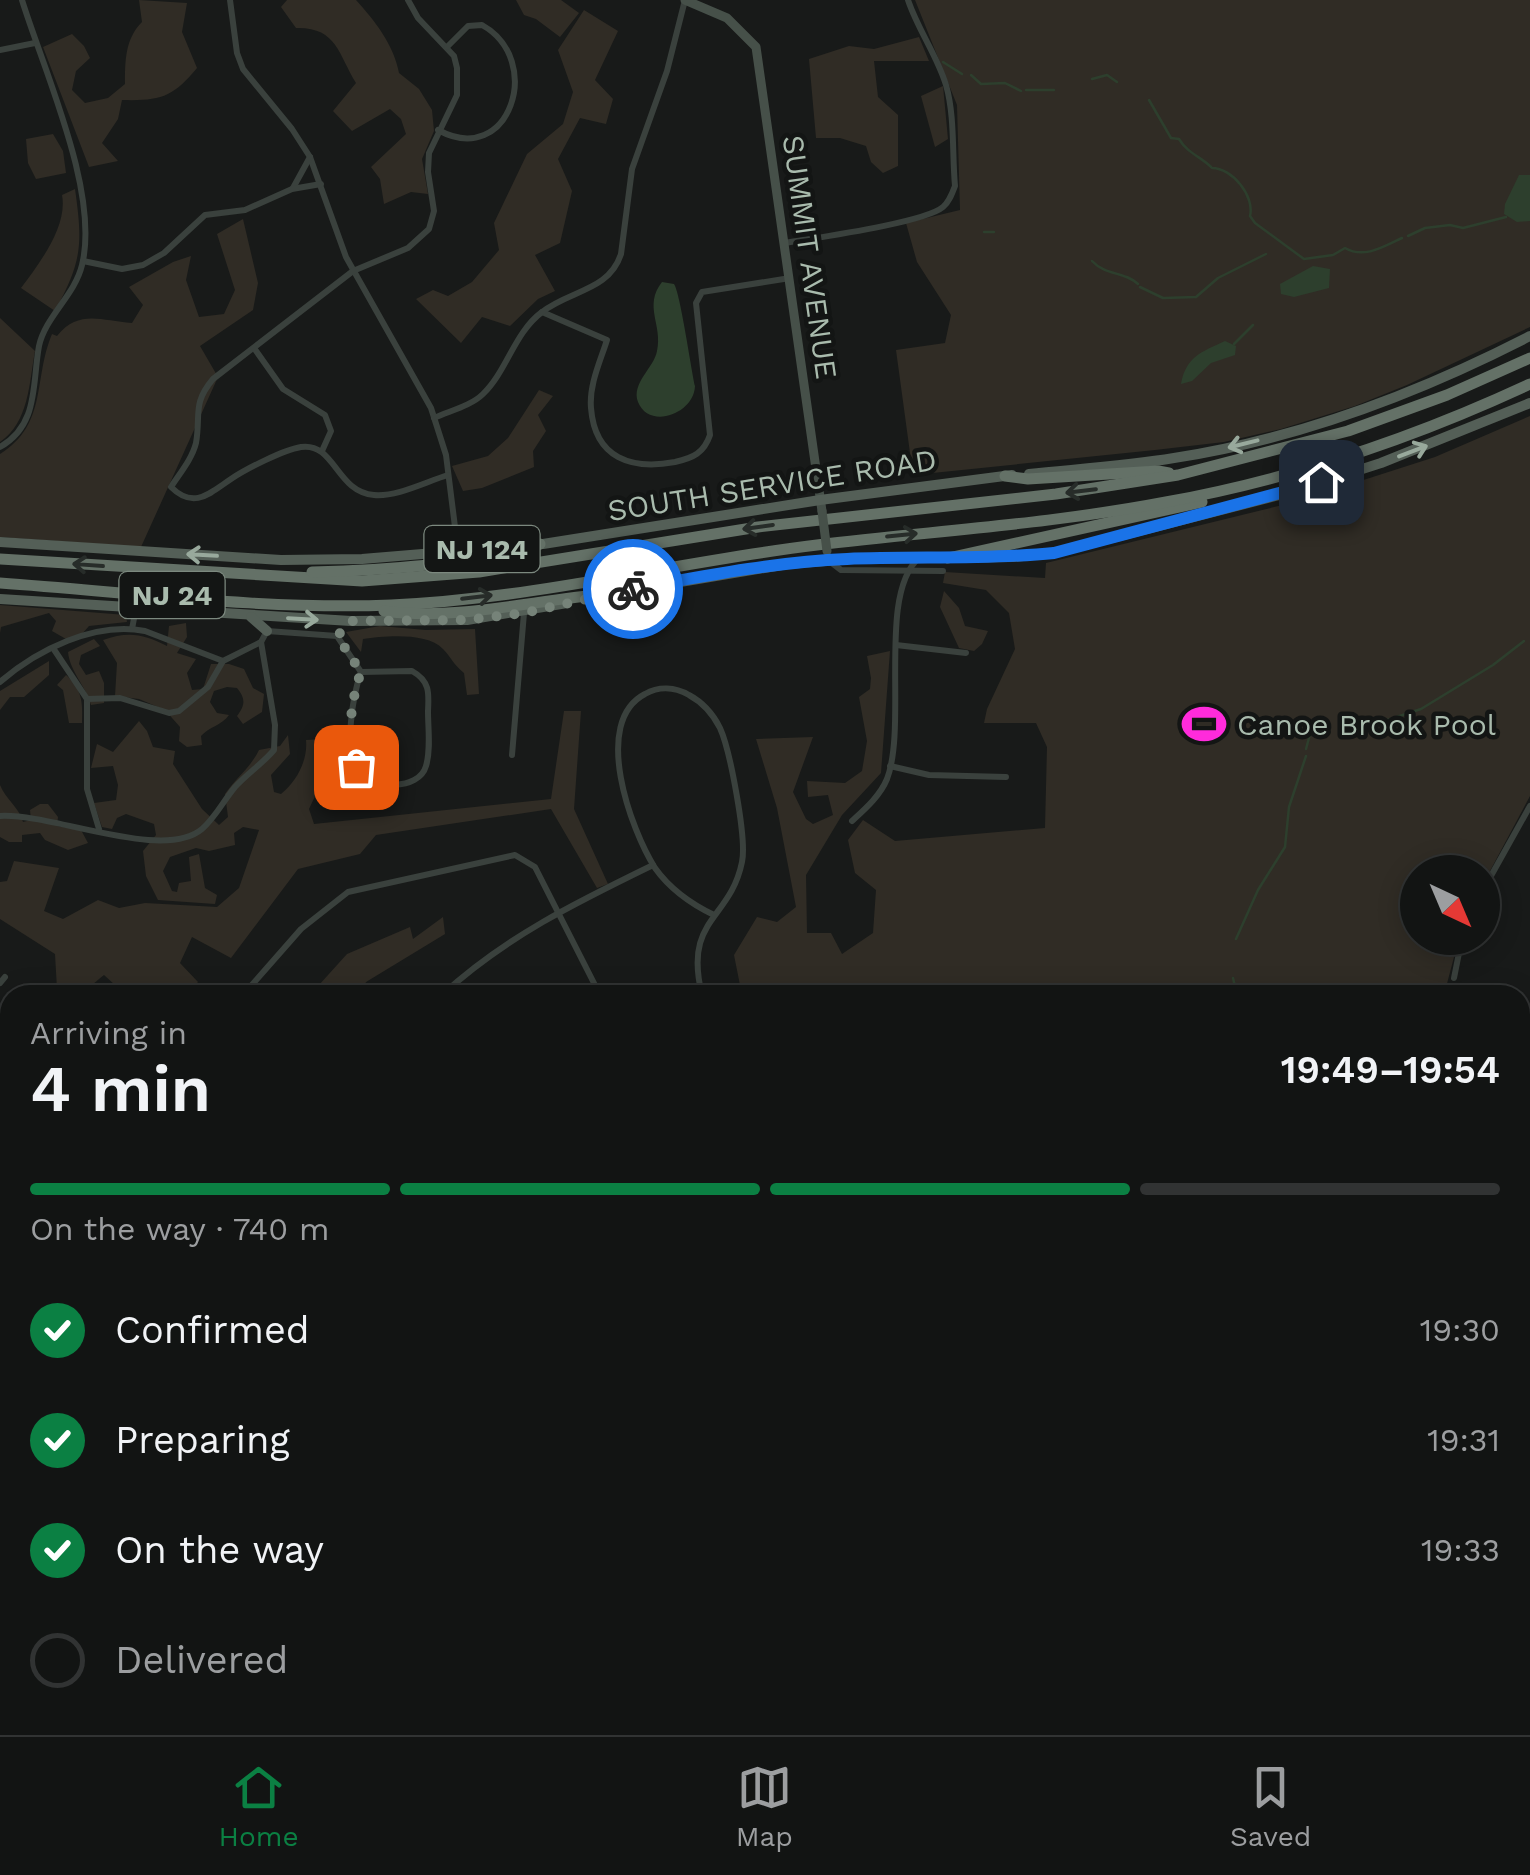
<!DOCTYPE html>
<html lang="en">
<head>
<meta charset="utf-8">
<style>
	body { margin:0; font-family:"Work Sans",sans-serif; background:#1f2121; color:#f1f3f6; height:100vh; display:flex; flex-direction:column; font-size:38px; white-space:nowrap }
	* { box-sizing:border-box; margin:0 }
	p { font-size:32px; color:#9c9ea0 }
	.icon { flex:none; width:55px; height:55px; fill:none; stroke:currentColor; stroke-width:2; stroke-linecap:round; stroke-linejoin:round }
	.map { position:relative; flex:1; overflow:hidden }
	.details { position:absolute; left:0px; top:985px; width:1530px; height:750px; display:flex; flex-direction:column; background:#121413; border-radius:30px 30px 0 0; box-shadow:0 5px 25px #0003,0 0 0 2px #313333 }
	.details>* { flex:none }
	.needle { width:65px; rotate:136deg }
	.controls { position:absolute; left:1400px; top:855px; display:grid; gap:20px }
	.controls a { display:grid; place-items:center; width:100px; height:100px; border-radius:50%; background:#121413; box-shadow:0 5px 25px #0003,0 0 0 2px #313333; font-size:50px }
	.pin { position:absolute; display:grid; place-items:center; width:85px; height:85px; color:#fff; margin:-42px; border-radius:20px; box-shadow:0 5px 15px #0006 }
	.courier { position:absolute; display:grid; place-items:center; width:100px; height:100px; margin:-50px; border:8px solid #1a73e8; border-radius:50%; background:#fff; color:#222; box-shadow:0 2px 12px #0007 }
	.overview em { font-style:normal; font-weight:600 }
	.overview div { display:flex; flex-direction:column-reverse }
	.overview { display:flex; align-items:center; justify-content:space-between; height:170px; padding:0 30px }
	h1 { font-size:65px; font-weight:600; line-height:75px }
	.bar { display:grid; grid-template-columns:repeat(4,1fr); gap:15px 10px; align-content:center; height:120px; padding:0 30px }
	.bar i { height:12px; border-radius:8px; background:#313333 }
	.bar .on { background:#0b8043 }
	.bar p { grid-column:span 4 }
	ol { padding:0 30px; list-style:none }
	li { display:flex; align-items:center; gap:30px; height:110px }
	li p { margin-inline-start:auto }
	li .icon { padding:10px; border-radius:50%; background:#0b8043; color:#fff; stroke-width:4 }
	li:last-child { color:#9c9ea0 }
	li i { width:55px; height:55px; border:5px solid #313333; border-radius:50% }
	.dock { display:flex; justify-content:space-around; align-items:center; height:140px; border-top:2px solid #313333; background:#121413; font-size:28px; color:#9c9ea0 }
	.dock a { display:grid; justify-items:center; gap:5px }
	.dock .on { color:#0b8043 }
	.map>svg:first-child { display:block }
	.green { fill:#302c25 }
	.water { fill:#2d3f2d }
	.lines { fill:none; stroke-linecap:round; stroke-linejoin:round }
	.stream { stroke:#2d3f2d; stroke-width:2.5 }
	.street { stroke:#3a413d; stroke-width:6 }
	.secondary { stroke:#465049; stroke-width:9 }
	.primary { stroke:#545f57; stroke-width:10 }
	.highway { stroke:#647167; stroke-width:11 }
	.secondary-bridge { stroke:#465049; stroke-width:9 }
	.oneway { stroke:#98a99c }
	.oneway2 { stroke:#272c29 }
	.done { stroke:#768379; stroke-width:10; stroke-dasharray:0 18 }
	.route { stroke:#1a73e8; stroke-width:12 }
	.labels { text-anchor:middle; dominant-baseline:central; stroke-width:9; stroke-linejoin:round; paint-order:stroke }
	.shield { fill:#131514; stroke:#7c897f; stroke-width:2.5 }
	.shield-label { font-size:28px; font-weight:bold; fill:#a9bbad }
	.street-label { font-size:30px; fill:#a9bbad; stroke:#131514 }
	.poi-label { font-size:30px; fill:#a9bbad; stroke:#131514; text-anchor:start }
</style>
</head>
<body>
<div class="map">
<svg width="1530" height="1735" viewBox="0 0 1530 1735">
	<rect width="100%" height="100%" fill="#181a19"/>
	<g class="green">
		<path d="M139 0 187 3 182 32 197 68C173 97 161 101 122 100L118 119 102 143 118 161 89 167 43 47 72 34 84 46 90 58 76 71 72 90 85 103 108 98 125 84C125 61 125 39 142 22Z"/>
		<path d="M287 0H356C375 21 394 45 399 73L419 89 432 110 434 131 422 159 428 194 411 192 384 204 380 179 371 167 406 134 401 119 390 109 352 131 333 111 356 83C338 54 337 27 296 28L281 7Z"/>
		<path d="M516 0H561L579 13 560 37 536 19 524 15Z"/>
		<path d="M915 0H1530V327L1407 385 1355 406 1281 429 1224 442 1155 450 913 475 896 350 945 343 951 315 917 262 906 223 960 210 957 105Z"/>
		<path d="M584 10 618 31 595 80 613 99 606 124 580 118 558 159 572 191 560 243 535 255 555 291 538 299 510 326 482 317 461 343 416 299 433 290 448 296 472 282 499 250 494 223 527 154 563 124 573 92 558 50Z"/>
		<path d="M919 37 929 61H874L878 97 898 115V166L883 173 871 162 866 146 840 138H816L809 59 849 46 874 49Z"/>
		<path d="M943 86 948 139 935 147 921 96Z"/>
		<path d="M53 134 63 151 66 173 36 179 28 163 26 139Z"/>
		<path d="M75 189C83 245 82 261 55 311L21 288C39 264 68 226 62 195Z"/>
		<path d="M243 219 258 283 253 310 200 346 218 377 141 547 0 537V454C48 424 33 379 52 334L57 336C79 309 101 321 132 323L143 305 129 287 173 262 191 256 186 280 199 317 224 314 235 290 217 234Z"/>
		<path d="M0 318 35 351C29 384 29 422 0 442Z"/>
		<path d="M539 390 553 396 538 415 546 431 533 451 534 467 482 488 463 491 452 466 488 456 508 438Z"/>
		<path d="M1530 416V796L1483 884 1482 872H1418V938H1459L1444 995H742L734 955 757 917 777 922 796 907 777 808 756 739 813 737 793 792 806 819 813 824 833 815 828 795 808 797 807 781 845 783 862 771 867 741 859 697 870 689 871 678 867 656 890 651 881 773 842 815 806 875 807 933H831L842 954 873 933 876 890 855 873 848 840 863 820 895 841 1045 828 1047 747 1036 723H984L987 709 1015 649 1009 613 986 590 943 583 945 572 1045 578 1046 563 1295 502 1435 457Z"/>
		<path d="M944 591 959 608 965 626 988 631 982 644 974 651 959 648 940 607Z"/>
		<path d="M0 605 126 615 127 622 89 626 81 635 66 639 52 631 56 621 49 613 1 627 0 633Z"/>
		<path d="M186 623 187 637 177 653 196 659 187 673 192 690 203 689 211 664H229L244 669 253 688 264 694 262 712 243 724 237 716C245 705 246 699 237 688L227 687 214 691 210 702 217 713 229 715C222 725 209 727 201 736L202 745 187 747 179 741 180 727 165 710 139 699 115 696 117 663 103 640C128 631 144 634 167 646L169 626Z"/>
		<path d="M380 626 426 630 475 629 479 694 467 695 464 673C452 663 452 658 443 649 427 632 385 636 363 639L361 652 346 632Z"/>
		<path d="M94 639 100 646 81 655 79 664 86 675 99 671 104 683V703L91 705C86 686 70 672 68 652Z"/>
		<path d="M49 661V675L24 697H10L0 710V691Z"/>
		<path d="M66 675C82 689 83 702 82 723H69L63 690 57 685Z"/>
		<path d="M564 711H581L574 809 608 884 597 888 551 809 376 835 360 854 298 869 231 958 192 937 180 963 198 982 186 995H126L104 975C89 987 75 1002 57 989L55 954 0 919V882L7 881 14 861 59 868 44 911 63 919 98 900 119 908 145 903 217 907 239 888 259 830 243 827 234 833 235 845 209 851 196 848 170 857 163 871 172 891 177 892 179 883 191 881 189 857 199 854 205 888 217 895 215 904 158 900 146 876 143 851 156 835 154 824 126 814 117 818 112 829 102 827 94 803 116 800 118 785 113 766 91 768 97 744 113 752 139 721 147 731 153 747 175 751 173 764 202 809 219 825 228 817 225 794C236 778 251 767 259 750L280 746 288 735 290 754 271 775 274 792 281 794C297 781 308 760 306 740L322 739 317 792 309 809 314 824 551 799Z"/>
		<path d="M0 785C6 800 19 807 23 822L31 820 30 810 40 804H48L58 817 57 826 81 830 88 843 68 850 45 840 40 833 22 835V842H9L0 837Z"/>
		<path d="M443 917 445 934 366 982 359 995H310L347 954 410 927 413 939Z"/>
		<path d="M175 1725 194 1730 232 1725 238 1727V1735H154Z"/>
		<path d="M1110 1725H1185L1179 1735H1102Z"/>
		<path d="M1223 1725H1380L1370 1735H1218Z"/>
	</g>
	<g class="water">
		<path d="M1519 175H1530V221L1517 222 1504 214 1505 204Z"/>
		<path d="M1313 266 1330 269 1329 288 1294 297 1281 294 1280 284Z"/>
		<path d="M662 282 674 284C680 292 691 368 695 386 694 414 649 430 638 402 631 383 654 368 657 351 663 325 643 306 662 282Z"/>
		<path d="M1225 341 1236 346 1235 355 1211 363 1192 381 1181 384C1186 357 1201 352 1225 341Z"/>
		<path d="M1530 1605V1735H1402L1412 1725H1520V1616Z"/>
	</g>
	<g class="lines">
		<g class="stream">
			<path d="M943 62 962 74"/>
			<path d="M971 75 981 84 1005 83 1021 91"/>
			<path d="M1092 79 1107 75 1117 82"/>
			<path d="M1026 90H1054"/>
			<path d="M1149 100 1171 138 1179 139C1188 154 1202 157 1212 168 1232 168 1255 196 1250 216L1255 223 1304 259 1333 255 1345 248C1364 259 1383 247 1402 238"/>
			<path d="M984 232H994"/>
			<path d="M1408 236 1425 228 1450 225 1463 228 1506 217"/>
			<path d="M1092 261C1106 276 1124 271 1138 284"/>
			<path d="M1140 287 1163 298 1196 297 1218 278 1266 254"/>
			<path d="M1234 344 1253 325"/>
			<path d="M1352 729H1360L1421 709 1493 665 1524 641"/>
			<path d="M1306 749 1310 734 1320 730"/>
			<path d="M1236 939 1258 890 1285 847 1289 807 1306 756"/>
			<path d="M1233 978 1237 995"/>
			<path d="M1373 994 1375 995"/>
		</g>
		<g class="street">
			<path d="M230 0 237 53 243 69 292 129 310 157 346 257 431 408 446 455 458 551"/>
			<path d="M408 0 418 18 454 56 457 68V95L429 153 428 172 434 211 429 229 408 248 353 271 213 379C192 404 201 414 196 443 192 459 180 473 171 487 194 510 210 493 231 479 246 469 283 450 301 447 335 442 336 492 374 495 397 497 425 482 448 475"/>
			<path d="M0 50 35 43"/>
			<path d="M438 130C510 169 545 60 482 25L468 26 447 47"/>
			<path d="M293 188 310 157"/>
			<path d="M785 243C814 238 924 223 943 207 949 202 952 194 955 186 952 154 955 116 946 85 937 55 918 30 908 0"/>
			<path d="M83 261 122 269 143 265 164 253 205 215 245 210 292 189 321 184"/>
			<path d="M542 312 607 340C600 362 589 385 591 408 595 459 632 470 675 462 693 458 704 453 710 435L696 303 702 292 790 278"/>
			<path d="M254 348 283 389 325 415 331 431 322 451"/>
			<path d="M434 418C449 411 471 406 483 394 507 371 514 333 542 312 570 290 609 291 621 254L632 169 667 71 685 0"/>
			<path d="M0 447C39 425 32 384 39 346 45 317 75 295 82 265 100 193 44 71 22 0"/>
			<path d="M828 560 841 570 943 571"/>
			<path d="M132 629 136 608"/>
			<path d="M337 636 361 672"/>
			<path d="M896 645 966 653"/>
			<path d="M53 648 87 699V789L99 829"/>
			<path d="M412 671C430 681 429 693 428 711 428 728 431 750 426 766 419 791 372 789 358 772 343 751 353 695 361 672Z"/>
			<path d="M0 682C37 650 95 621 145 631L223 661 261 642 267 631 337 636"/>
			<path d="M87 699 120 698 169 713 179 711 208 687 223 661"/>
			<path d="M512 755 524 613"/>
			<path d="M890 766 929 775 1006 777"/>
			<path d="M0 816C53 813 163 862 202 829 215 818 224 800 235 787 247 774 263 763 274 750L275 725 261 642"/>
			<path d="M852 821C865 809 880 796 887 779 908 724 877 594 919 558"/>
			<path d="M1482 892 1530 806"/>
			<path d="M1454 978 1462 938"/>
			<path d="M0 983 5 977"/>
			<path d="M243 995 301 929 348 892 515 855 535 867 600 995"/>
			<path d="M442 995C505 937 577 902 653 865"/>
			<path d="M702 995C683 918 730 921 742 862 747 839 730 750 720 728 713 714 702 702 689 695 675 687 659 686 645 694 591 722 631 830 655 868 670 889 691 904 714 915"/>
			<path d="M0 1190H10"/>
			<path d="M0 1290 10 1287"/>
			<path d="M0 1401 10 1402"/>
			<path d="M0 1505 10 1500"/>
			<path d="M0 1515 10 1519"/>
			<path d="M0 1657 10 1655"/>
			<path d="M46 1725V1735"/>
			<path d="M409 1725 461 1731 601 1732"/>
			<path d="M746 1725 747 1735"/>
			<path d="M92 1735 108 1725"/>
			<path d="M336 1735 338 1725"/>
			<path d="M687 1735 716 1725"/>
			<path d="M1007 1735 1008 1725"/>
			<path d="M1092 1735 1100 1725"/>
		</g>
		<g class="secondary">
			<path d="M685 0 727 18 756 47 822 511"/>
			<path d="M0 1085 10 1086"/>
			<path d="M600 1725 602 1735"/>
		</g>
		<g class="primary">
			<path d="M1029 474C1077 469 1126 466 1174 458 1298 439 1419 393 1530 336"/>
			<path d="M0 542 281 560 362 559 543 544 820 500 1012 475"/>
			<path d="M603 595 788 564 850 559 1013 557 1054 553 1291 492 1381 463 1530 403"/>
			<path d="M0 599 351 621 467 620 567 603"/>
			<path d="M251 617 267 631"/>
			<path d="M1520 1118 1530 1099"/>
			<path d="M1520 1137 1530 1119"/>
			<path d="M1185 1735 1190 1725"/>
			<path d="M1195 1735 1201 1725"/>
		</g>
		<g class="highway">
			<path d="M1005 476 1028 479 1158 471 1169 473"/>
			<path d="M948 558 1202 502"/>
			<path d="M0 559 362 581 479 572 758 527 1056 494 1178 475 1348 431 1447 395 1530 358"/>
			<path d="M312 572C378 570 478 565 540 544"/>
			<path d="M0 583C128 592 263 610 391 605 534 599 675 562 817 545 933 531 1051 524 1166 502 1293 479 1414 438 1530 384"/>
			<path d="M384 611C459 621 532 600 607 594"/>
		</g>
		<path class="secondary-bridge" d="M822 511 827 551"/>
	</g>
	<defs><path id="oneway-shaft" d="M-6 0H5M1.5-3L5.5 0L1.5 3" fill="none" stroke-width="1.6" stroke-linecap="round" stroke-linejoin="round" transform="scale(2.5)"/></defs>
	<g class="oneway">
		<use href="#oneway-shaft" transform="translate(1243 444) rotate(166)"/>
		<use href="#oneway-shaft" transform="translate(1413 451) rotate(-21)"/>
		<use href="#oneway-shaft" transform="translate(202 555) rotate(-177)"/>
		<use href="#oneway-shaft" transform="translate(303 619) rotate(3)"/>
	</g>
	<g class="oneway2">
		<use href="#oneway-shaft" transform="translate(1081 491) rotate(173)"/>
		<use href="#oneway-shaft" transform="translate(758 527) rotate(172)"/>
		<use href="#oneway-shaft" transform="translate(902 535) rotate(-6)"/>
		<use href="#oneway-shaft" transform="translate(88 565) rotate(-176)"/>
		<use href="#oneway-shaft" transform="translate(477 597) rotate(-7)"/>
	</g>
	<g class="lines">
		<path class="done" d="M356 767C346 738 351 700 361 672L337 636 352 621 467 620 524 613 633 589"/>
		<path class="route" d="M633 589C704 576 775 562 847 559 916 556 985 560 1054 553L1321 482"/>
	</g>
	<defs>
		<g id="stadium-bare" transform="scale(3.45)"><path d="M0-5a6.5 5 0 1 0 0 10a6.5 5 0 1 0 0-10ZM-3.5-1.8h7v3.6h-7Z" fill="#ff2bdb" stroke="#131514" stroke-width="2.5" paint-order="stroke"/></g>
	</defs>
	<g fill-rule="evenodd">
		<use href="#stadium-bare" x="1204" y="724"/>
	</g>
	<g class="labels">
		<g class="shield">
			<rect x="424.5" y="526" width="115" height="46" rx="8"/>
			<rect x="119.5" y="572" width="105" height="46" rx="8"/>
		</g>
		<g class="shield-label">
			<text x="482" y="549">NJ 124</text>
			<text x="172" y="595">NJ 24</text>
		</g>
		<g class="street-label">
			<text transform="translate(810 257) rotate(82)">SUMMIT AVENUE</text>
			<text transform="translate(772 485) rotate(-9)">SOUTH SERVICE ROAD</text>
		</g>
		<g class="poi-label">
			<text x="1237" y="724">Canoe Brook Pool</text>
		</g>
	</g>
</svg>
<div class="controls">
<a><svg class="needle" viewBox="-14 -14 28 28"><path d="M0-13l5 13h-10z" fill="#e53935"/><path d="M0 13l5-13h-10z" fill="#9c9ea0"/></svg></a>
</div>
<div class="pin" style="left:356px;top:767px;background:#ea580c"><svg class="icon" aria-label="bag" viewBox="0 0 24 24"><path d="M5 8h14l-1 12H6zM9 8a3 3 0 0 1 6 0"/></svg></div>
<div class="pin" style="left:1321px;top:482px;background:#1f2937"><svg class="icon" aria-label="home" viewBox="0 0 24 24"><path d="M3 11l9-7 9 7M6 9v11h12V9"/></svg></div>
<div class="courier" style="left:633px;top:589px"><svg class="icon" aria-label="bike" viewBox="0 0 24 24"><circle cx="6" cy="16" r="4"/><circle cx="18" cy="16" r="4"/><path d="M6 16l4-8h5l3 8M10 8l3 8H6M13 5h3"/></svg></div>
<section class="details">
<div class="overview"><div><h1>4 min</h1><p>Arriving in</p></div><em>19:49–19:54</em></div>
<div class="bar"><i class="on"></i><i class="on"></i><i class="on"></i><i></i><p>On the way · 740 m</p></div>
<ol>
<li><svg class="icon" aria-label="check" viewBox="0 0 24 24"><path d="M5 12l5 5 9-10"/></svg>Confirmed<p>19:30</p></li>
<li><svg class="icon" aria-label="check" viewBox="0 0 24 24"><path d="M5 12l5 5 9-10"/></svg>Preparing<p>19:31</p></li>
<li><svg class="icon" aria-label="check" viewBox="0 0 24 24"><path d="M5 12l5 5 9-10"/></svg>On the way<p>19:33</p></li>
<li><i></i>Delivered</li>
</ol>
</section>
</div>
<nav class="dock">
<a class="on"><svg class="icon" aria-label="home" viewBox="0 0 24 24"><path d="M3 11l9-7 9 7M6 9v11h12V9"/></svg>Home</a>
<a><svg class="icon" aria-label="map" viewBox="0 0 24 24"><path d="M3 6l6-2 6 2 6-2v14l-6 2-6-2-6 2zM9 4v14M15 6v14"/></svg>Map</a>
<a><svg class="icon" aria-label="saved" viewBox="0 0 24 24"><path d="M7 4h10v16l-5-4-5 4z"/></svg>Saved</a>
</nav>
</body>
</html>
